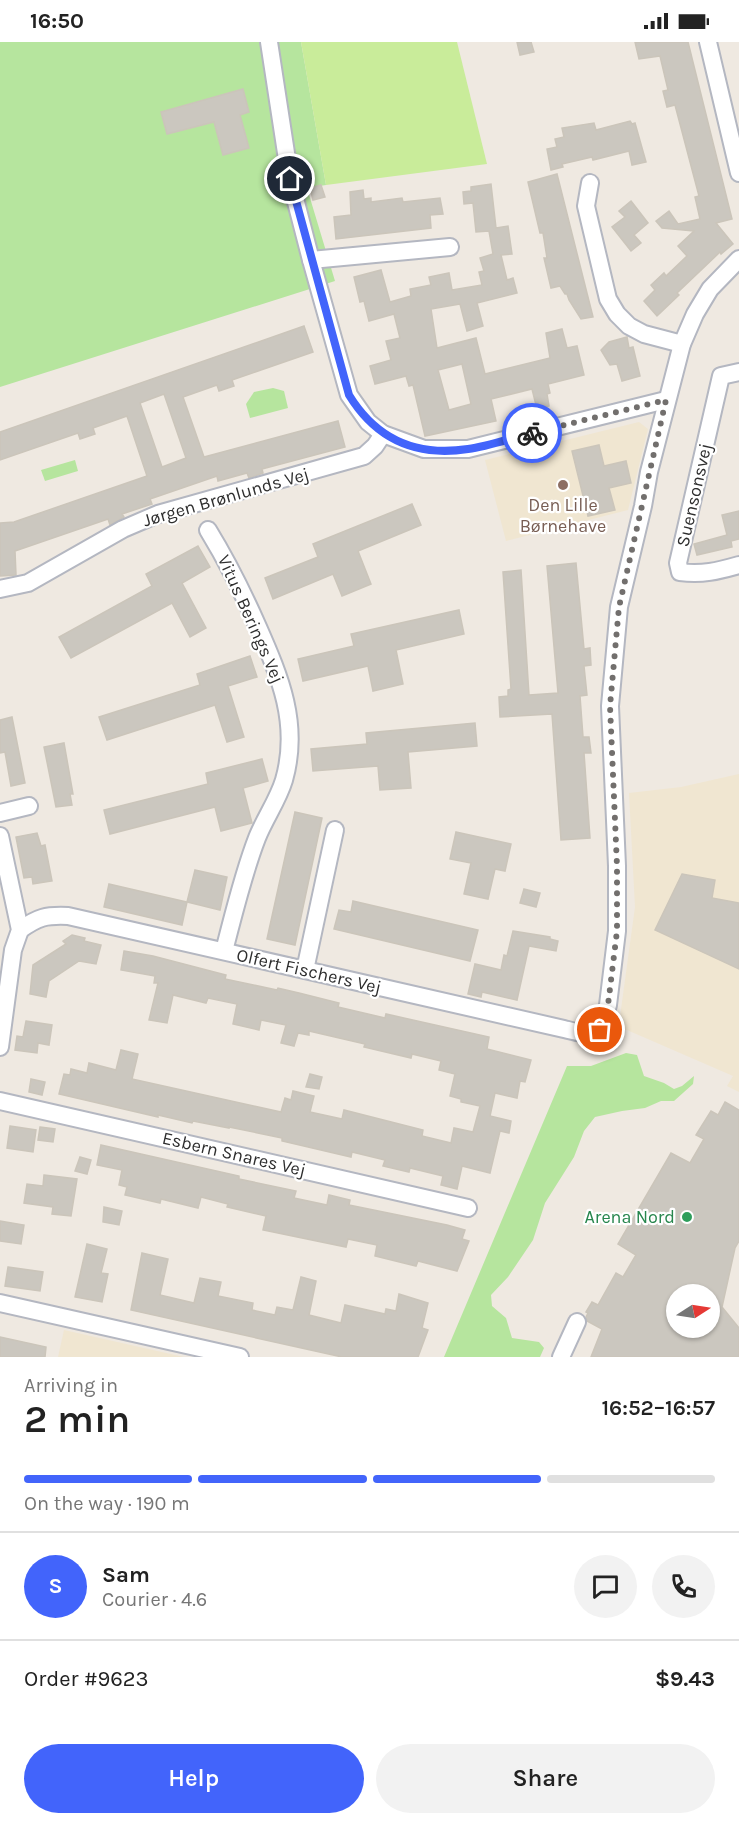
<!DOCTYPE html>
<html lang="en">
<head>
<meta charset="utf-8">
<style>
	body { margin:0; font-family:Karla,sans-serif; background:#f2f2f2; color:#222; height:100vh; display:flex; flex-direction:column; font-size:22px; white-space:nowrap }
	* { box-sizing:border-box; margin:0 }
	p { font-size:20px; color:#767676 }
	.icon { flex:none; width:33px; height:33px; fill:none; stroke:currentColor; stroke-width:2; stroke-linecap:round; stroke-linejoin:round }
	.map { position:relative; height:1315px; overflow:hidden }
	.drawer { display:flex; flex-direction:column; background:#fff; flex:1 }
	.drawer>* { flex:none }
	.needle { width:39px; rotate:78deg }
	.fabs { position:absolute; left:666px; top:1242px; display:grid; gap:12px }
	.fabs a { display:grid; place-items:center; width:54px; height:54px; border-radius:50%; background:#fff; box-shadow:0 2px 4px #0004; font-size:30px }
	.pin { position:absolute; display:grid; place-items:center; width:51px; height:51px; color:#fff; margin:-26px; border:3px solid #fff; border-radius:50%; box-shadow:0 2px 6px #0007 }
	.courier { position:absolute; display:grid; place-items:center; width:60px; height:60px; margin:-30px; border:4px solid #4264fb; border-radius:50%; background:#fff; color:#222; box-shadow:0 2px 8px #0007 }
	.overview em { font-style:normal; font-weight:600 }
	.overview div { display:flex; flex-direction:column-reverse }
	.overview { display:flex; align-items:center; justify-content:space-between; height:102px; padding:0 24px }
	h1 { font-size:39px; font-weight:600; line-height:45px }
	.bar { display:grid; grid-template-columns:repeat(4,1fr); gap:9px 6px; align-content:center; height:72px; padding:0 24px }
	.bar i { height:8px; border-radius:4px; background:#e0e0e0 }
	.bar .on { background:#4264fb }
	.bar p { grid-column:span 4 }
	.line { display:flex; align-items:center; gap:15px; padding:0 24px; border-top:2px solid #e0e0e0 }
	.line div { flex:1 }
	.round { display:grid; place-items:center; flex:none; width:63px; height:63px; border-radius:32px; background:#f2f2f2 }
	.cta { display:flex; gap:12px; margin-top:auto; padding:12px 24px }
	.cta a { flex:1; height:69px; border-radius:36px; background:#4264fb; color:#fff; font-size:24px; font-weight:600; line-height:69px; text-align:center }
	.cta a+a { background:#f2f2f2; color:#222 }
	.status { display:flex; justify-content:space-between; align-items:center; height:42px; padding:0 30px; background:#fff; direction:ltr }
	.status svg { height:16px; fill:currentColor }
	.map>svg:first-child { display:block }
	.education { fill:#f0e6d1 }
	.green { fill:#b6e59e }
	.pitch { fill:#c9ec9a }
	.building { fill:#cbc7bf; stroke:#cbc5ba; stroke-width:1.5; fill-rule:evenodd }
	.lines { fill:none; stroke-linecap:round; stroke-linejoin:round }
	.minor-casing { stroke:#b4b7c1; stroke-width:20 }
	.minor { stroke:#fff; stroke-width:16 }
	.done { stroke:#726f6d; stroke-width:6; stroke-dasharray:0 10.8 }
	.route { stroke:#4264fb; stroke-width:8 }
	.education-dot { fill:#8d6e63; stroke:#fff; stroke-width:2 }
	.leisure-dot { fill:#2e9e5b; stroke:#fff; stroke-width:2 }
	.labels { text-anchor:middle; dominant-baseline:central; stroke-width:4.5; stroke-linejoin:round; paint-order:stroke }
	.street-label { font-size:18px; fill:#2e2e2e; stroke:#fff }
	.education-label { font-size:18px; fill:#785e54; stroke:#fff }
	.leisure-label { font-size:18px; fill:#27864d; stroke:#fff; text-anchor:end }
</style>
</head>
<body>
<div class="status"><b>16:50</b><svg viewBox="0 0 49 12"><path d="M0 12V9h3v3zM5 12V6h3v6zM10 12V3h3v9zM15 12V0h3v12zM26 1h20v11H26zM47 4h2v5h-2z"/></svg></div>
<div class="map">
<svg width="739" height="1315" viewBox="0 0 739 1315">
	<rect width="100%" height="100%" fill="#efe9e1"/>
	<g class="education">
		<path d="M639 380 648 387 628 468 506 499 485 418Z"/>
		<path d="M739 732V1050L727 1044 733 1034 627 988 618 989 635 865 629 751 681 745Z"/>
		<path d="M64 1288 184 1315H58Z"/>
	</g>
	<g class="green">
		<path d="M0 0H301L326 143 307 146 335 239 0 345Z"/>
		<path d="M273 346 284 349 288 366 250 376 246 362 254 350Z"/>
		<path d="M75 418 78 429 45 439 41 428Z"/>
		<path d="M626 1011 637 1013 644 1034 664 1041 674 1047 682 1044 694 1034 693 1042 674 1059H661L645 1066 622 1069 595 1075 584 1089 574 1115 545 1161 533 1198 508 1235 491 1253 492 1264 506 1276 512 1296 539 1300 544 1306 540 1315H444L567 1024H591Z"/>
	</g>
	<path class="pitch" d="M301 0H457L487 122 326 143Z"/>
	<g class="building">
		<path d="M517 0H531L534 10 520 13Z"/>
		<path d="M635 0H688L732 177 716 181 733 202 721 212 720 210 677 251 679 253 657 274 644 259 655 248 651 243 664 231 666 234 687 214 678 204 694 189 662 186 656 179 669 169 678 182 700 177 695 155 699 154 675 63 667 65 663 49 668 48 660 14 639 17Z"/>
		<path d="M243 47 249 70 240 73 249 106 223 113 214 80 167 92 161 70Z"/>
		<path d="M630 79 632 82 635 81 646 120 632 123 629 109 593 118 592 115 562 122 563 125 551 128 547 107 557 105 555 97 564 95 562 86 594 81 596 88Z"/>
		<path d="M557 132 593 275 581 277 569 258 567 252H565L560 244 551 246 544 216H547L543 191H540L528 140Z"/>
		<path d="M491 142 496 186 508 184 512 212 501 213 507 238 513 236 517 251 477 261 483 284 467 289 460 262 431 267 437 306 476 296 485 332 550 316 546 291 562 287 567 306 577 304 584 333 548 342 550 351 547 352 549 364 537 367 532 347 491 357 496 379 425 394 413 343 409 344 406 334 375 342 370 324 391 318 386 299 400 296 394 272 369 279 364 259 360 260 354 235 381 228 390 260 411 254 410 247 431 243 429 235 449 231 452 248 482 243 479 230 484 229 480 216 493 212 489 189 476 190 473 161 464 162 463 150 471 149V145ZM462 322 471 362 449 368 438 328Z"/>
		<path d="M321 143 325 155 313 158 310 146Z"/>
		<path d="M363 148 364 157 371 156V160L402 156 403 160 440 156 443 172 430 173 431 186 336 197 334 175 351 173 350 150Z"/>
		<path d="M631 159 648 181 634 193 641 201 631 209 612 185 625 175 619 169Z"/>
		<path d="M304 284 313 310 232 338 234 344 219 349 217 343 183 355 204 415 338 379 345 405 262 427 263 431 249 436 247 431 218 439 217 434 150 457 152 462 122 472 124 475 110 483 108 477 15 509 16 533 0 534V481L14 480 147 434 127 374 93 386 95 392 80 397 78 391 0 418V390ZM164 352 186 416 162 425 140 361Z"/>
		<path d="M627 295 629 306 633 305 640 334 622 339 617 322 610 323 601 308 609 300Z"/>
		<path d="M599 403 604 424 626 419 631 441 609 446 615 468 588 474 572 409Z"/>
		<path d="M412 462 421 483 358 509 371 542 342 554 333 532 273 557 265 536 318 515 313 502Z"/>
		<path d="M739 469V497L731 499 732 505 697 513 694 502 727 493 722 473Z"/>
		<path d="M198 504 210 525 182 541 206 586 190 595 172 561 71 616 59 595 152 544 146 532Z"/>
		<path d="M576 521 584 607 590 606 591 623 584 624 587 653 580 654 583 695H589L591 711H584L590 796 561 798 552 672 500 675 499 655 508 654V648L511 647 503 530 521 528 529 653 558 651 547 524Z"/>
		<path d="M459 568 464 592 396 608 403 642 373 649 368 624 303 639 298 617 354 604 351 592Z"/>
		<path d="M250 614 257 635 228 644 244 695 227 700 215 663 107 698 99 675 200 643 197 632Z"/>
		<path d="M12 675 25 741 11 744 5 710 0 711V678Z"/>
		<path d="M475 681 477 704 408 710 411 746 380 748 378 724 313 729 311 707 367 702 366 691Z"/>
		<path d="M64 701 73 752H70L72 763 56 765 44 705Z"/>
		<path d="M262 717 268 739 243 746 252 781 221 789 215 765 110 792 104 768 208 742 206 731Z"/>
		<path d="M295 770 322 776 295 903 267 897Z"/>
		<path d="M456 790 511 802 505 829 495 827 488 857 464 852 471 821 450 817Z"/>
		<path d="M37 791 41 804 45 803 52 839 33 842 32 835 24 836 16 795Z"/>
		<path d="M195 828 227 835 220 868 187 860Z"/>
		<path d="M682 832 715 838 712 856 739 861V927L655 888Z"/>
		<path d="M109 842 187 860 182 883 104 865Z"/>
		<path d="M524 847 540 851 536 865 520 861Z"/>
		<path d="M353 859 478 888 470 919 334 887 339 868 351 870Z"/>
		<path d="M513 889 550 895V897L558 899 556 909 529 904 517 958 482 950 481 955 468 952 475 922 501 928 504 913 507 914Z"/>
		<path d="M72 893 85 896 84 899 101 903 96 922 79 919 49 939 46 955 30 952 33 923 66 902 63 899Z"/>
		<path d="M124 909 153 914 226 933 225 937 277 948 278 946 299 951 339 961 338 965 385 976 386 972 489 995 487 1007 531 1018 525 1040 520 1039 517 1056 495 1051 490 1074 511 1079 509 1091 500 1089 490 1131 462 1124 457 1147 441 1143 443 1134 410 1126 409 1130 383 1124 385 1118 352 1110 351 1115 282 1099V1096L229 1085V1086L193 1079 192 1081 158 1073V1075L59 1052 64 1032 70 1033 71 1027 87 1031 89 1021 116 1028 121 1008 138 1012 132 1037 281 1070 285 1056 291 1058 293 1049 314 1054 310 1070 342 1077 344 1068 423 1088 422 1094 451 1101 454 1086 473 1090 480 1064 461 1060V1057L450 1054 455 1032 439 1028 441 1019 412 1012 411 1016 364 1005 365 1002 309 989V993L298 991 294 1004 281 1001 286 983 261 978 259 988 233 982 237 962 208 956 206 961 173 953 167 981 149 978 158 941H154L155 934 121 928Z"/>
		<path d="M26 979 52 983 49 1003 38 1001 37 1011 15 1008 17 994 23 995Z"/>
		<path d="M310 1032 322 1035 319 1047 306 1045Z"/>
		<path d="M31 1037 45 1040 42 1053 29 1050Z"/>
		<path d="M725 1060 739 1068V1199L735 1206 722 1265 739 1286V1315H591L602 1287 587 1279 586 1275 588 1271 586 1270 592 1260 598 1263 616 1231 623 1235 636 1213 618 1202 671 1111 690 1121 704 1097 696 1093 711 1069 718 1073ZM676 1252H710V1286H676Z"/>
		<path d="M10 1084 36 1088 33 1110 7 1106Z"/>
		<path d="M40 1085 55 1087 53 1100 38 1098Z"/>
		<path d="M101 1103 239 1134V1137L296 1149 294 1156 327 1163 329 1153 350 1158 349 1163 447 1183 465 1188 462 1197 469 1199 457 1229 418 1219 416 1224 375 1214 377 1203 348 1197 346 1205 263 1188 266 1174 227 1165 228 1162 201 1155 198 1166 161 1157 160 1161 125 1153 127 1145 119 1143 122 1128 97 1123Z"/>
		<path d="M80 1115 91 1118 87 1132 75 1129Z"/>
		<path d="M44 1133 77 1137 71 1174 52 1172 53 1165 24 1161 27 1142 43 1144Z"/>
		<path d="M104 1165 122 1169 119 1183 103 1180Z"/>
		<path d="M0 1179 24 1183 21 1202 0 1199Z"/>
		<path d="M87 1202 107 1207 101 1231 108 1232 102 1260 75 1255Z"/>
		<path d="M142 1211 168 1217 160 1253 194 1261 200 1236 221 1240 218 1254 253 1261 252 1268 275 1273 277 1265 293 1268 301 1235 316 1239 309 1273 341 1281 345 1263 385 1272 386 1267 396 1269 399 1252 428 1261 422 1286 428 1288 418 1315H342L131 1268Z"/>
		<path d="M8 1225 43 1230 40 1249 5 1244Z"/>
		<path d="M0 1295 46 1305 45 1315H0Z"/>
	</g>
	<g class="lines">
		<g class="minor-casing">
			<g id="minor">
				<path d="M269 0 290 137 311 218 349 353 368 380 383 392 424 407H468L666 358"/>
				<path d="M708 0 739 131"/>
				<path d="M590 141 586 164 608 257 617 272 629 284 644 292 682 302"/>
				<path d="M311 218 450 205"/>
				<path d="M739 330 721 334 678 521 680 530C702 533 718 529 739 523"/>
				<path d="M208 488C227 519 243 551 258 585 280 635 300 682 284 738 278 758 265 776 257 796 243 832 234 871 224 909"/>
				<path d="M0 547 28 541 123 487 158 472 364 414 375 404 383 392"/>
				<path d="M0 771 29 764"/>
				<path d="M0 794 20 888 13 908 0 1005"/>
				<path d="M20 888C38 875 46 873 68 874L564 987C576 990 588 994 600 988L608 963 617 889V824L610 664 619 565 643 464 649 430 682 302 695 272 710 247 739 217"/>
				<path d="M305 928 335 788"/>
				<path d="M0 1059 468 1166"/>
				<path d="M0 1261 240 1315"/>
				<path d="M561 1315 577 1280"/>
			</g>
		</g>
		<use href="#minor" class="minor"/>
	</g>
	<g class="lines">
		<path class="done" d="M532 391 666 358 619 565 610 664 617 824V889L608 963 600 988"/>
		<path class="route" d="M290 137 349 353C376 397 416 415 468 407 489 404 511 396 532 391"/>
	</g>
	<circle class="education-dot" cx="563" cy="443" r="6"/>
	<circle class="leisure-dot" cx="687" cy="1175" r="6"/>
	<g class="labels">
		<g class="street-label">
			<text transform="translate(694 453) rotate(-77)">Suensonsvej</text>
			<text transform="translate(226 455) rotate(-16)">Jørgen Brønlunds Vej</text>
			<text transform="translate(251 577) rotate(66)">Vitus Berings Vej</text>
			<text transform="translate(309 929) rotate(13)">Olfert Fischers Vej</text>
			<text transform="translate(234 1112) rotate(13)">Esbern Snares Vej</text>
		</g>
		<g class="education-label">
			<text x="563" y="463">Den Lille<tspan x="563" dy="21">Børnehave</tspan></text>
		</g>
		<g class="leisure-label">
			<text x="675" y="1175">Arena Nord</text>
		</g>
	</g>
</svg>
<div class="fabs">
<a><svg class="needle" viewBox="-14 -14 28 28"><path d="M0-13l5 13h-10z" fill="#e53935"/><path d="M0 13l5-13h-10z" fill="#767676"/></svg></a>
</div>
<div class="pin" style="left:600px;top:988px;background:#ea580c"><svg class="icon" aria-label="bag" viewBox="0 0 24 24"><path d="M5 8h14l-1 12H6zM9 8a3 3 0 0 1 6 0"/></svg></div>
<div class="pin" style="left:290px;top:137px;background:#1f2937"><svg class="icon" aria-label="home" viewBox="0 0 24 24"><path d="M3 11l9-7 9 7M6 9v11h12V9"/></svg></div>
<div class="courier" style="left:532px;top:391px"><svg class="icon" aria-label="bike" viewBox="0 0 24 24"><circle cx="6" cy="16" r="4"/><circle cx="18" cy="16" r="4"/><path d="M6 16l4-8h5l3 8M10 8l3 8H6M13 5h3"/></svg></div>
</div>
<section class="drawer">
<div class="overview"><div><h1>2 min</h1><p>Arriving in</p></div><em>16:52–16:57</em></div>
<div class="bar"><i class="on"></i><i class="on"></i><i class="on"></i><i></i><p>On the way · 190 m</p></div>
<div class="line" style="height:108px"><b class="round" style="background:#4264fb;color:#fff">S</b><div><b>Sam</b><p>Courier · 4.6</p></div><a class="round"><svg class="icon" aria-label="chat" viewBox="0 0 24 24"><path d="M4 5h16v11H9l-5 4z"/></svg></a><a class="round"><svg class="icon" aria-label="phone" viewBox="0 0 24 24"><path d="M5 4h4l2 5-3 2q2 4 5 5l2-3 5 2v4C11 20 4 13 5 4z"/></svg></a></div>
<div class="line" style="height:78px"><div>Order #9623</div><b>$9.43</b></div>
<div class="cta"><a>Help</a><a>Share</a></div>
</section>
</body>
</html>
